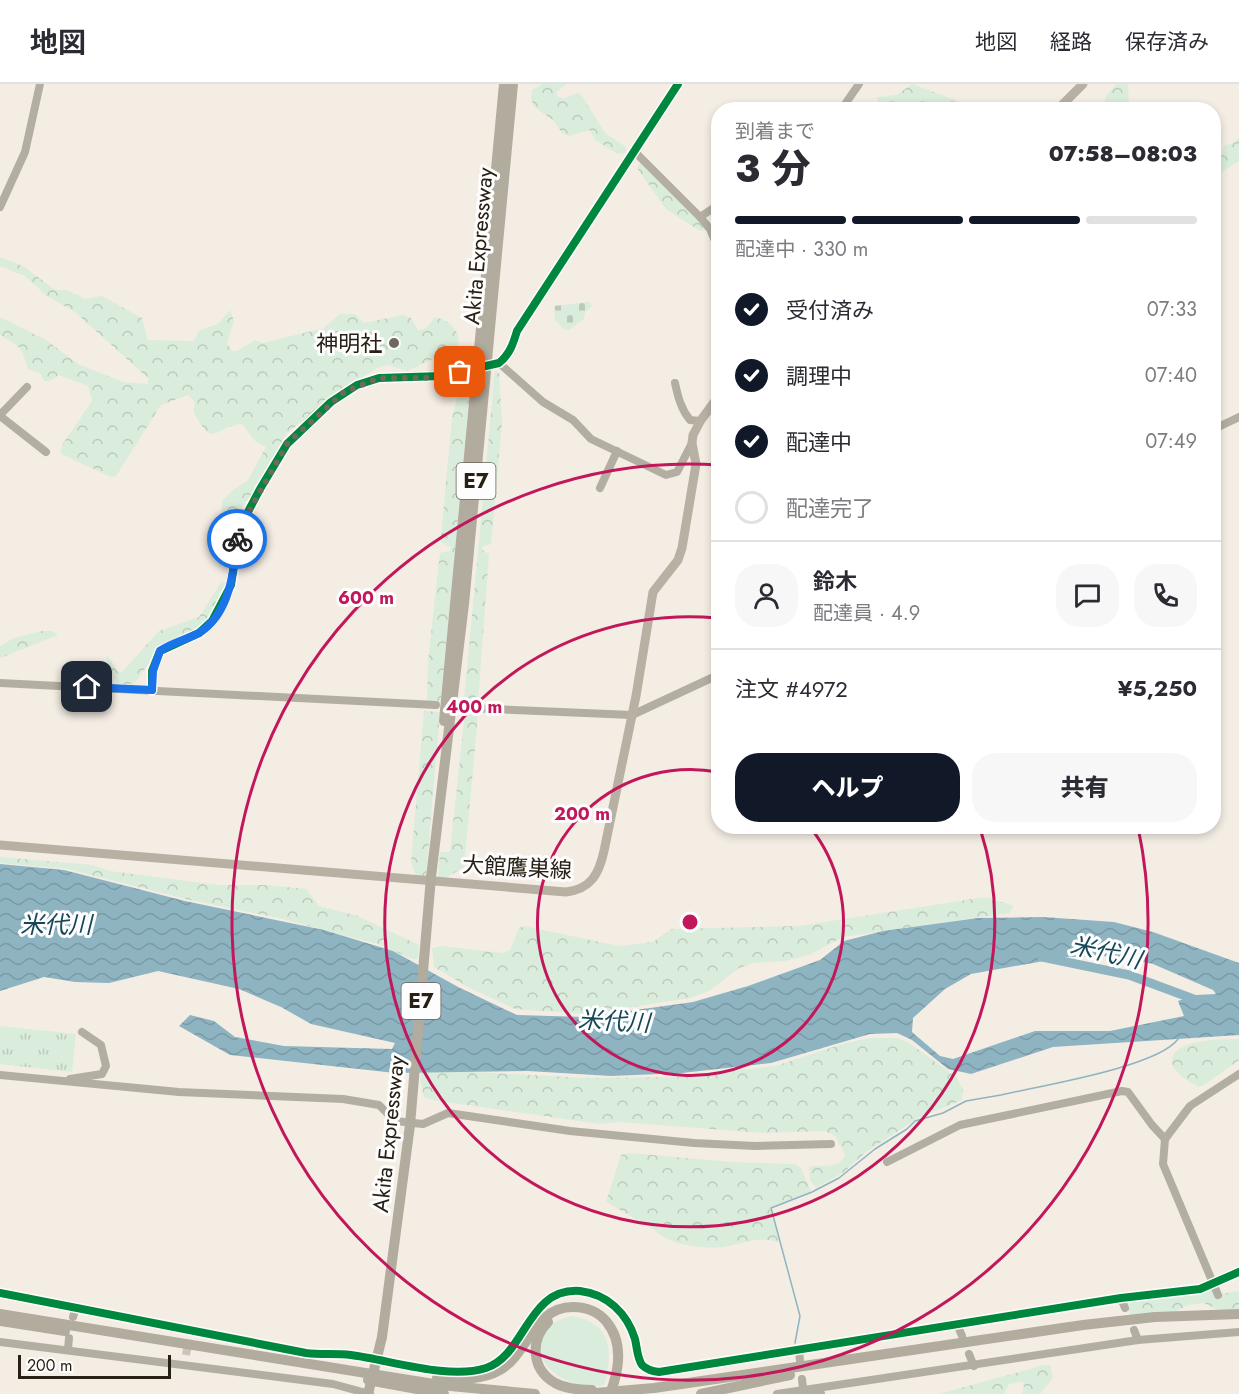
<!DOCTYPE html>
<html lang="ja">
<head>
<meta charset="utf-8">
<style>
	body { margin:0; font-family:Jost,"Noto Sans JP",sans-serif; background:#f7f7f7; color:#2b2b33; height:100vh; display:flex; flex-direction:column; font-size:22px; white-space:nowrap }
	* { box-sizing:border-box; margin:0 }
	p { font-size:20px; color:#7c7c81 }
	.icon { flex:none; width:33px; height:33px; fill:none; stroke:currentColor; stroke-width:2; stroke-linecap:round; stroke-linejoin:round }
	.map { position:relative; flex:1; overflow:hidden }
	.side { position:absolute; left:711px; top:18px; width:510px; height:732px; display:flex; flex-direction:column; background:#fff; border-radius:24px; box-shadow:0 3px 9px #0003 }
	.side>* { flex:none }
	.scale { position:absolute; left:18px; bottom:15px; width:153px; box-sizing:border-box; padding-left:6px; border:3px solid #282015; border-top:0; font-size:16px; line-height:21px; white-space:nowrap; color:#282015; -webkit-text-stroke:4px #fdfdfd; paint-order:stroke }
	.pin { position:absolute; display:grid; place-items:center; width:51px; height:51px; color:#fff; margin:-26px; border-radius:12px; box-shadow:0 3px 9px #0006 }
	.courier { position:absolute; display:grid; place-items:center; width:60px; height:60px; margin:-30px; border:4px solid #1a73e8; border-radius:50%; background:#fff; color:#222; box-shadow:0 2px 8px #0007 }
	.summary em { font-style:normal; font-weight:800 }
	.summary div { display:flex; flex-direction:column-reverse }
	.summary { display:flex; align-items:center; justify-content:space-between; height:102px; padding:0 24px }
	h1 { font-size:39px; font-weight:800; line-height:45px }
	.bar { display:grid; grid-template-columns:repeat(4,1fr); gap:9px 6px; align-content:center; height:72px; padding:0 24px }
	.bar i { height:8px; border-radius:4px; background:#e1e1e2 }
	.bar .current { background:#111827 }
	.bar p { grid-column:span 4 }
	.line { display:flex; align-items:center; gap:15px; padding:0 24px; border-top:2px solid #e1e1e2 }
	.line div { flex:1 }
	.round { display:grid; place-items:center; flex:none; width:63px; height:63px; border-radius:24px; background:#f7f7f7 }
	ol { padding:0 24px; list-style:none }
	li { display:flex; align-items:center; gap:18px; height:66px }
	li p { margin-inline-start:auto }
	li .icon { padding:6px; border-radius:50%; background:#111827; color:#fff; stroke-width:4 }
	li:last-child { color:#7c7c81 }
	li i { width:33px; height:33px; border:3px solid #e1e1e2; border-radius:50% }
	.primary-button { display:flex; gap:12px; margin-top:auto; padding:12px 24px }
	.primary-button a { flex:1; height:69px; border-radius:24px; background:#111827; color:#fff; font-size:24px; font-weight:800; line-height:69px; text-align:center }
	.primary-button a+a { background:#f7f7f7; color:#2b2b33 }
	header { display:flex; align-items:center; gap:36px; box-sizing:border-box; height:84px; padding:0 30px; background:#fff; border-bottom:2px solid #e1e1e2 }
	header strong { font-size:28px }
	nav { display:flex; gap:33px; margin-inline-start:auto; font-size:21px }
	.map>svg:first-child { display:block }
	.grass { fill:#daecdc }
	.forest { fill:url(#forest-crowns) }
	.cemetery { fill:url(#cemetery-stones) }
	.park { fill:url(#park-tufts) }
	.water { fill:url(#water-waves); fill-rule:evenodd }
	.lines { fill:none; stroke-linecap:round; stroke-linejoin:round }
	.stream { stroke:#8eb4c2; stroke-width:1.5 }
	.river { stroke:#8eb4c2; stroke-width:9 }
	.minor-tunnel { stroke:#cbc4bb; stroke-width:8; stroke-dasharray:8 4; stroke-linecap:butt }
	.minor { stroke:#b3aea2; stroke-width:8 }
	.major { stroke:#b8b1a3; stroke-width:9 }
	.highway { stroke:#b2ac9e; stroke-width:10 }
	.highway-bridge { stroke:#b2ac9e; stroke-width:10 }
	.cycleway-casing { stroke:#fdfdfd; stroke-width:11 }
	.cycleway { stroke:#00873e; stroke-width:8 }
	.done { stroke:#6f685d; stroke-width:6; stroke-dasharray:0 10.8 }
	.route { stroke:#1a73e8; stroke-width:8 }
	.ring { fill:none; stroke:#c2185b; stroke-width:3 }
	.poi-dot { fill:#6f685d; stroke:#fdfdfd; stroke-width:2 }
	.labels { text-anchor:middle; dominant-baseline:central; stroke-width:6; stroke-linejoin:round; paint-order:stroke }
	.shield { fill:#fdfdfd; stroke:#68625b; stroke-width:1.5 }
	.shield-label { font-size:21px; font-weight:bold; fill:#282015 }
	.street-label { font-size:22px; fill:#282015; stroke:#fdfdfd }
	.poi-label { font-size:22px; fill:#282015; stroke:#fdfdfd; text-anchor:end }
	.water-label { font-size:24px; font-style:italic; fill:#174859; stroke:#fdfdfd }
	.centre { fill:#c2185b; stroke:#fdfdfd; stroke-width:3 }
	.ring-label { font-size:18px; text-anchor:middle; font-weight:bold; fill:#c2185b; stroke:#fdfdfd; stroke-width:6; stroke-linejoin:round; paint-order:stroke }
</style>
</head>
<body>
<header>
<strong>地図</strong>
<nav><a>地図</a><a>経路</a><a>保存済み</a></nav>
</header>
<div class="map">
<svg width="1239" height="1310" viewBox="0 0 1239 1310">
	<defs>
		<pattern id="forest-crowns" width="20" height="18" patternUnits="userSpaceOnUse" patternTransform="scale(1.5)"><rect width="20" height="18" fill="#daecdc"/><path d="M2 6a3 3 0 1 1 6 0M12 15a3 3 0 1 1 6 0" fill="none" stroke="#bbcabc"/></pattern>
		<pattern id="cemetery-stones" width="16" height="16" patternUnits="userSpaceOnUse" patternTransform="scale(1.5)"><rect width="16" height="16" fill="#daecdc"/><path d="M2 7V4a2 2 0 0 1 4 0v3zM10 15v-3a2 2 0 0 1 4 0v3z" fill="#bbcabc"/></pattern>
		<pattern id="park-tufts" width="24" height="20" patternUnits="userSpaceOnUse" patternTransform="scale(1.5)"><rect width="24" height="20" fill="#daecdc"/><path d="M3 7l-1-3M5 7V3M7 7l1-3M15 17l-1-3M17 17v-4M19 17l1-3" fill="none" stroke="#bbcabc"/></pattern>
		<pattern id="water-waves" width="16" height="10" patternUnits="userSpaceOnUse" patternTransform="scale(1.5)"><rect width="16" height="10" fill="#8eb4c2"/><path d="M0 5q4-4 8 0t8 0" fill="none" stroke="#7a9aa6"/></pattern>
	</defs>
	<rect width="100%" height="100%" fill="#f4ede4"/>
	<path class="grass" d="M572 1232C611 1238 614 1268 604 1301 546 1310 509 1246 572 1232Z"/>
	<g class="forest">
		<path d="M543 0H567L556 8 558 13 565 14 578 9 582 12 605 49 626 63V69L618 70 595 56 590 46 569 52 562 49 553 36 534 23 531 14 532 6Z"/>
		<path d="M912 0 958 17 967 25H881L877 13 897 11Z"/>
		<path d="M1116 0H1128L1129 25H1104L1105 14Z"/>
		<path d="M1239 53V77L1214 93V82L1220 78 1224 62 1235 58Z"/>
		<path d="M641 78 707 144 706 146 700 147 666 125 637 84Z"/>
		<path d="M0 173 23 182 55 206H67L85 215 102 212 142 234 148 256 193 257 200 246 218 240 230 226 234 237 227 259 232 267H237L255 256 263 259 324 244 340 230H355L364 239 403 231 411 234 419 247 427 243 435 233C453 237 465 252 455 270L436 274 407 287 388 281 377 284 336 309 286 350 255 408 237 427 234 447 227 463H223L222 417 233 406 248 396 266 363 255 357 242 340C216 340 215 369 193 327L195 318 188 311 161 321 116 392 111 393 61 370 62 361 92 317 88 302 59 291 49 297H44L40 289 28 285C21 262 22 264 0 251V233L46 256 78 280 123 298 147 300 149 295 75 228 47 212 25 192 0 182Z"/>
		<path d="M495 286 499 289 502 339 491 460 482 463 483 467 489 470 478 619H466L464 616Z"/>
		<path d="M469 290 471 293 441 617H427L428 577 440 469 450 467 451 463 442 459 441 452 452 334 462 294Z"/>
		<path d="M222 497 226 501 203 541 160 564 134 600H117L105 571 110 575 117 587 122 588 159 547 199 533Z"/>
		<path d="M42 547H52L58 551 0 574V562L14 554Z"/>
		<path d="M424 627 440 628 426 792H416L411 778Z"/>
		<path d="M465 627 478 631 464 783 446 794 438 793 440 768H450Z"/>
		<path d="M0 773 92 781 110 787 218 801H265L306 805 319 822 358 832 419 861 418 875H412L378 860 283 835 186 815 67 785 0 779Z"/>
		<path d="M979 814H989L1014 822 1009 829 843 853 809 871 785 877 754 879 739 884 709 907 690 914 588 930 515 925 468 903 434 883 432 864 441 862 503 869 510 866 519 844 524 842 619 862 653 858 671 845 799 842Z"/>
		<path d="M870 954H897L908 958 956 993 963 1005 962 1016 918 1034 866 1068 844 1088 816 1104 810 1096 809 1083C821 1080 839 1086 845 1071L835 1052 825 1047 763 1049 621 1038 599 1040 433 1016 424 1013 420 995 422 987 435 986 588 994 679 993 775 982 846 959Z"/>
		<path d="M1239 955V976L1204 1001 1198 1003C1190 998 1176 990 1173 982 1163 955 1225 955 1239 955Z"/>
		<path d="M630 1069 731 1078 795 1080 801 1084 811 1107 770 1124 779 1158C755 1152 745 1160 723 1163 705 1165 666 1161 655 1146L606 1118 621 1071Z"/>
		<path d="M1212 1202 1220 1210 1239 1207V1226H1219L1204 1219 1188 1221 1173 1229 1131 1232 1126 1218Z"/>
		<path d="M1044 1281H1050L1053 1294 1040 1310H1022L1024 1303 1023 1298 1009 1300 1004 1310H939Z"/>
	</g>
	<path class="cemetery" d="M588 218 593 221 585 228 584 235 569 246 564 245 555 236 554 222Z"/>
	<path class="park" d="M0 942 76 950 72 988 0 980Z"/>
	<path class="water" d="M0 780 64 786 185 817 324 846 393 867 460 904 517 931 585 933 693 918 748 902 820 876 844 857 883 847 978 834 1043 833 1114 838 1153 848 1239 879V951L1053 963 971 990 948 985 912 956 897 949 870 950 771 979 682 989 611 992 528 987 395 989 230 971 179 942 190 931 214 937 235 953 284 962 392 965 395 959 311 940 281 923 239 905 158 887 109 899 75 898 44 893 0 907ZM1117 872 1153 880 1213 906 1216 910 1196 911 1178 917 1184 932 1110 947H1035L953 975 940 972 912 948 913 934 945 905 971 890 1066 873Z"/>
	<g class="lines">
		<path class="stream" d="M795 1259 800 1232 771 1124 812 1108 839 1094 875 1065 907 1045 915 1037 943 1029 966 1017 1001 1011C1039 1002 1158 983 1178 955"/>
		<path class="river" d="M1042 873 1129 891 1199 917"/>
		<path class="minor-tunnel" d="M186 1271 189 1256"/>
		<g class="minor">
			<path d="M678 0 517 247 511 267 499 279 543 318 573 336 591 355 666 391 677 388 692 359"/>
			<path d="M841 26 859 0"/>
			<path d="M634 67 700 133 710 145 718 164"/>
			<path d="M0 123 25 68 40 0"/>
			<path d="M700 133 718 121"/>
			<path d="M675 299C678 313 681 325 690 336L700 337"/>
			<path d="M0 331 27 303"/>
			<path d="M0 332 46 368"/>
			<path d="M1214 345 1239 333"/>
			<path d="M600 404 617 367"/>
			<path d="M0 599 436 621"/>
			<path d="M152 606V587L160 567C176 556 197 553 211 538 235 511 230 485 237 453 240 440 248 428 254 416 277 371 309 325 355 302 390 285 433 297 471 285"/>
			<path d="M467 624 632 631 718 591"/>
			<path d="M0 991 179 1008 343 1015 379 1021 395 1037 423 1040 448 1029 570 1047 694 1059 755 1062 831 1060"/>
			<path d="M70 995 102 990 106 982 101 961 82 948"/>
			<path d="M1165 1055 1163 1080 1218 1211"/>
			<path d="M887 1078 960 1041 1122 1007 1128 1008 1152 1041 1165 1055 1190 1022 1239 990"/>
			<path d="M0 1209 306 1269C321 1271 336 1269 351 1271 390 1276 449 1296 486 1284 526 1271 527 1203 580 1207 607 1210 627 1229 635 1255 637 1263 637 1274 642 1281 647 1286 652 1287 659 1288L1121 1214 1200 1205 1239 1188"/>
			<path d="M1121 1214 1125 1224"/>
			<path d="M73 1233 76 1223"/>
			<path d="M957 1240 962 1252"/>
			<path d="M1134 1246 1138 1256"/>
			<path d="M0 1258 333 1300 370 1310"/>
			<path d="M68 1265 69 1254"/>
			<path d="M799 1267 800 1277"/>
			<path d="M969 1270 974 1282"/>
			<path d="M808 1307 821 1310"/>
			<path d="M800 1309 803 1305 802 1295"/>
			<path d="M777 1310 1138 1256 1239 1248"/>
		</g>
		<g class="major">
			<path d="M1057 26 1083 0"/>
			<path d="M0 761 566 808C591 805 599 790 604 767L636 612 653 508 678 476 682 464 696 380 692 359 693 351 701 336 718 313"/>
		</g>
		<g class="highway">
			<path d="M444 637 504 0"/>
			<path d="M431 793 464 520 513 0"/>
			<path d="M0 1230 440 1301 535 1310"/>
			<path d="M0 1237 65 1247"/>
			<path d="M548 1238C530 1256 531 1285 555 1299 566 1305 580 1306 592 1306"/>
			<path d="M382 1253 410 1041"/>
			<path d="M437 1294C458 1295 481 1297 500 1286 529 1269 533 1223 573 1223 586 1223 598 1228 606 1237 621 1255 620 1278 614 1298"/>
			<path d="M368 1296 444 1310"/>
			<path d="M584 1310 654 1304 1083 1241 1155 1233 1239 1230"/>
			<path d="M701 1310 790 1291"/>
		</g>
		<g class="highway-bridge">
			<path d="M410 1041 431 793"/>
			<path d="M368 1310 382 1253"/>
			<path d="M610 1310 614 1298"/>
		</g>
		<g class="cycleway-casing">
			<g id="cycleway">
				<path d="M152 606V587L160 567 199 549 212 537 231 501 240 443 260 405 287 360 331 318 357 301 379 294 442 292 499 279C510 270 513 260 517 247L678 0"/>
				<path d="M0 1209 306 1269C321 1271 336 1269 351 1271 390 1276 449 1296 486 1284 526 1271 527 1203 580 1207 607 1210 627 1229 635 1255 637 1263 637 1274 642 1281 647 1286 652 1287 659 1288L1121 1214 1200 1205 1239 1188"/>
			</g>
		</g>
		<use href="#cycleway" class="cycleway"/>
	</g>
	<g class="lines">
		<path class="done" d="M237 455 240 443 287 360 344 308 379 294H425L460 288"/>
		<path class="route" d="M87 603 152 606 153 587 160 567C172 558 186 556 199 549 230 530 234 487 237 455"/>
	</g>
	<g class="ring">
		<path d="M810 743A153 153 0 1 1 718 688"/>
		<path d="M980 744A305 305 0 1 1 717 534"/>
		<path d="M1138 743A458 458 0 1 1 718 381"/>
	</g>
	<circle class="poi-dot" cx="394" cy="259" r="6"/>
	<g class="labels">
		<g class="shield">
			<rect x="456.5" y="379" width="39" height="36" rx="4.5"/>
			<rect x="401.5" y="899" width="39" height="36" rx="4.5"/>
		</g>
		<g class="shield-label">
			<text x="476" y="397">E7</text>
			<text x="421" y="917">E7</text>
		</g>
		<g class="street-label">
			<text transform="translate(478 162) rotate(-85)">Akita Expressway</text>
			<text transform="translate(517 783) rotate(3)">大館鷹巣線</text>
			<text transform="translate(388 1050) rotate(-84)">Akita Expressway</text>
		</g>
		<g class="poi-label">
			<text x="382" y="259">神明社</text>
		</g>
		<g class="water-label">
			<text x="56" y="840">米代川</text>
			<text transform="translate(1106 868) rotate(13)">米代川</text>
			<text transform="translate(614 937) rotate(3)">米代川</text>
		</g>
	</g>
	<circle cx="690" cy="838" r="9" class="centre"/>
	<g class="ring-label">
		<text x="366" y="520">600 m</text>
		<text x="474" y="629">400 m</text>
		<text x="582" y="736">200 m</text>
	</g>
</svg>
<div class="scale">200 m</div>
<div class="pin" style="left:460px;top:288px;background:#ea580c"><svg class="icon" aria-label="bag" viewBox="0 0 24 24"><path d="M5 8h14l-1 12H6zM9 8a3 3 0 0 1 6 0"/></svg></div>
<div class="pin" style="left:87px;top:603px;background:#1f2937"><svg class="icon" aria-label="home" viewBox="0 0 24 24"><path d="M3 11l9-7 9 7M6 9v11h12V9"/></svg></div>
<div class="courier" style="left:237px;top:455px"><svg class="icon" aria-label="bike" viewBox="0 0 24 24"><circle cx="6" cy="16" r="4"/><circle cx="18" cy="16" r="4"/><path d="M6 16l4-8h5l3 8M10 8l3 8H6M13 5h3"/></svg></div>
<section class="side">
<div class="summary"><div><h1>3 分</h1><p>到着まで</p></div><em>07:58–08:03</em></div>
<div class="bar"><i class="current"></i><i class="current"></i><i class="current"></i><i></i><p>配達中 · 330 m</p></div>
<ol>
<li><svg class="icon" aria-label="check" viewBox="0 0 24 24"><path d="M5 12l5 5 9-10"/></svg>受付済み<p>07:33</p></li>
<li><svg class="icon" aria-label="check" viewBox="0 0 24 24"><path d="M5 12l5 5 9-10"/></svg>調理中<p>07:40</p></li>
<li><svg class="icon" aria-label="check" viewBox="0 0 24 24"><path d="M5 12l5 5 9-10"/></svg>配達中<p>07:49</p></li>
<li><i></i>配達完了</li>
</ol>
<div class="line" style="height:108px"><a class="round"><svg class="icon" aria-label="person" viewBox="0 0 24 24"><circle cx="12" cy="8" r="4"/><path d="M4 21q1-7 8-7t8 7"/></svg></a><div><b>鈴木</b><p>配達員 · 4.9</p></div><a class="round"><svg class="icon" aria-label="chat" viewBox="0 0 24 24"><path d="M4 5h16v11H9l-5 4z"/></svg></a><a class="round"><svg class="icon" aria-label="phone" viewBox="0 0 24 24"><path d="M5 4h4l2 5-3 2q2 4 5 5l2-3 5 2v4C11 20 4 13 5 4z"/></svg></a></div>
<div class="line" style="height:78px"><div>注文 #4972</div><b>¥5,250</b></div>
<div class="primary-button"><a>ヘルプ</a><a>共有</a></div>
</section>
</div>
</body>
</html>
